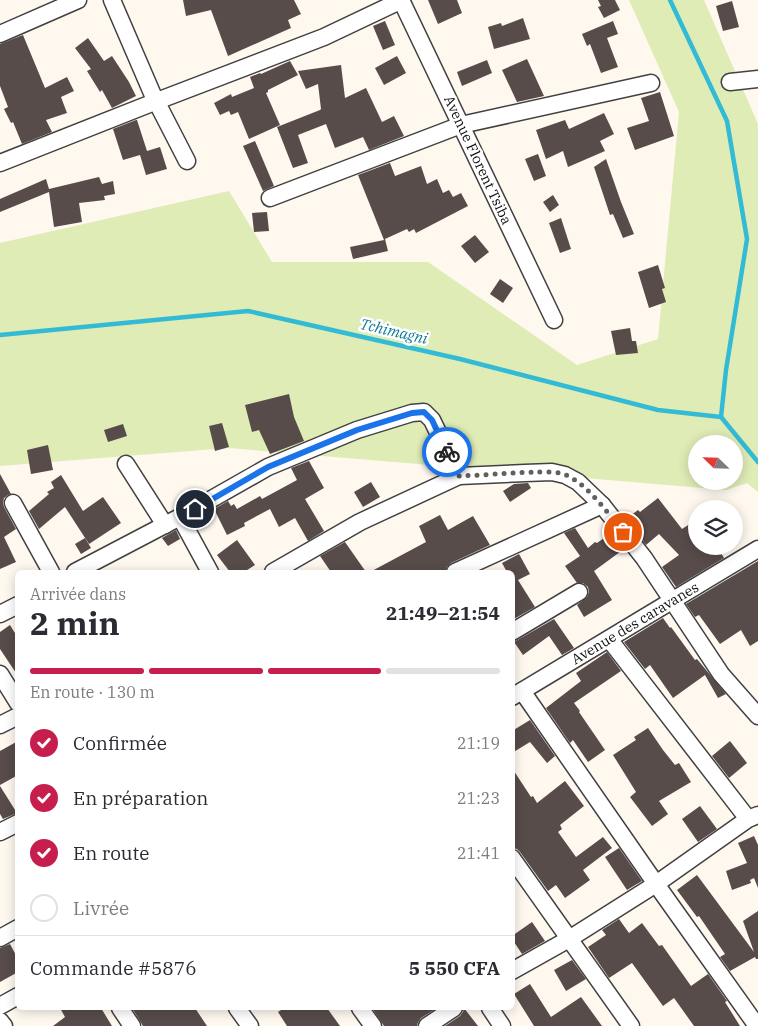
<!DOCTYPE html>
<html lang="fr">
<head>
<meta charset="utf-8">
<style>
	body { margin:0; font-family:"IBM Plex Serif",serif; background:#f7f7f7; color:#2b2b33; height:100vh; display:flex; flex-direction:column; font-size:19px; white-space:nowrap }
	* { box-sizing:border-box; margin:0 }
	p { font-size:16px; color:#7c7c81 }
	.icon { flex:none; width:28px; height:28px; fill:none; stroke:currentColor; stroke-width:2; stroke-linecap:round; stroke-linejoin:round }
	.map { position:relative; flex:1; overflow:hidden }
	.panel { position:absolute; left:15px; top:570px; width:500px; height:440px; display:flex; flex-direction:column; background:#fff; border-radius:8px; box-shadow:0 2px 12px #0003 }
	.panel>* { flex:none }
	.needle { width:32px; rotate:293deg }
	.controls { position:absolute; left:688px; top:435px; display:grid; gap:10px }
	.controls a { display:grid; place-items:center; width:55px; height:55px; border-radius:50%; background:#fff; box-shadow:0 2px 12px #0003; font-size:25px }
	.pin { position:absolute; display:grid; place-items:center; width:42px; height:42px; color:#fff; margin:-21px; border:2px solid #fff; border-radius:50%; box-shadow:0 1px 5px #0007 }
	.courier { position:absolute; display:grid; place-items:center; width:50px; height:50px; margin:-25px; border:4px solid #1a73e8; border-radius:50%; background:#fff; color:#222; box-shadow:0 1px 6px #0007 }
	.headline em { font-style:normal; font-weight:700 }
	.headline div { display:flex; flex-direction:column-reverse }
	.headline { display:flex; align-items:center; justify-content:space-between; height:85px; padding:0 15px }
	h1 { font-size:32px; font-weight:700; line-height:38px }
	.bar { display:grid; grid-template-columns:repeat(4,1fr); gap:8px 5px; align-content:center; height:60px; padding:0 15px }
	.bar i { height:6px; border-radius:4px; background:#e1e1e2 }
	.bar .current { background:#c61e4d }
	.bar p { grid-column:span 4 }
	.line { display:flex; align-items:center; gap:12px; padding:0 15px; border-top:1px solid #e1e1e2 }
	.line div { flex:1 }
	ol { padding:0 15px; list-style:none }
	li { display:flex; align-items:center; gap:15px; height:55px }
	li p { margin-inline-start:auto }
	li .icon { padding:5px; border-radius:50%; background:#c61e4d; color:#fff; stroke-width:4 }
	li:last-child { color:#7c7c81 }
	li i { width:28px; height:28px; border:2px solid #e1e1e2; border-radius:50% }
	.map>svg:first-child { display:block }
	.green { fill:#dfecb6; fill-rule:evenodd }
	.lines { fill:none; stroke-linecap:round; stroke-linejoin:round }
	.stream { stroke:#33bad5; stroke-width:4.5 }
	.building { fill:#574c4a }
	.street-casing { stroke:#414141; stroke-width:19 }
	.street { stroke:#fff; stroke-width:16 }
	.done { stroke:#62605d; stroke-width:5; stroke-dasharray:0 9 }
	.route { stroke:#1a73e8; stroke-width:6 }
	.labels { text-anchor:middle; dominant-baseline:central; stroke-width:5; stroke-linejoin:round; paint-order:stroke }
	.street-label { font-size:14px; fill:#0e0e0e; stroke:#fff }
	.water-label { font-size:15px; font-style:italic; fill:#107c98; stroke:#fff }
</style>
</head>
<body>
<div class="map">
<svg width="758" height="1026" viewBox="0 0 758 1026">
	<rect width="100%" height="100%" fill="#fff8ef"/>
	<path class="green" d="M629 0H704L758 124V492L747 483 726 490 228 448 0 466V243L229 191 272 262H428L577 365 658 339 679 112ZM696 444H734V481H696Z"/>
	<g class="lines">
		<g class="stream">
			<path d="M670 0 727 121 747 239 726 370 721 417"/>
			<path d="M0 335 248 311 460 359 658 410 721 417 758 462"/>
		</g>
	</g>
	<g class="building">
		<path d="M183 0H294L301 14 288 20 291 28 228 56 211 10 186 16Z"/>
		<path d="M428 0H457L462 13 438 24Z"/>
		<path d="M598 0H615L620 10 604 18 598 7 601 6Z"/>
		<path d="M732 1 739 27 723 31 716 6Z"/>
		<path d="M523 18 530 39 494 49 488 27 501 23 502 26Z"/>
		<path d="M385 21 395 45 383 50 373 26Z"/>
		<path d="M613 21 618 34 607 38 618 67 601 73 590 44 587 46 582 34Z"/>
		<path d="M23 35 45 88 67 77 74 91 61 97 67 113 46 120 52 132 22 144 13 122 11 123 4 109 8 107 0 86V44Z"/>
		<path d="M88 38 104 61 112 56 129 82 136 96 112 108 102 90 100 92 87 71 91 69 75 48Z"/>
		<path d="M397 56 406 73 384 85 375 68Z"/>
		<path d="M527 59 544 96 517 102 502 70Z"/>
		<path d="M487 60 492 73 462 86 457 72Z"/>
		<path d="M290 61 298 75 268 90V92L266 93 280 125 249 139 238 112 231 115 229 111 220 115 214 103 231 94 232 97 254 88 250 77 260 73 261 74Z"/>
		<path d="M341 65 345 98 366 88 382 122 394 116 404 136 369 150 363 137 335 148 326 124 298 135 308 163 293 168 277 127 320 110 321 109 318 84 306 89 298 71Z"/>
		<path d="M660 92 674 136 635 150 627 128 649 121 641 98Z"/>
		<path d="M604 113 614 134 600 141 605 151 568 167 563 151 546 159 536 130 565 120 569 129Z"/>
		<path d="M136 120H137L147 151 160 147 167 169 146 175 140 155 123 160 113 129Z"/>
		<path d="M255 141 274 186 263 191 243 146Z"/>
		<path d="M538 154 546 176 534 181 525 159Z"/>
		<path d="M606 159 621 202 634 234 623 238 613 214 610 215 594 167Z"/>
		<path d="M390 163 395 176 421 166 427 184 437 179 443 193 449 190 453 197 461 193 468 206 416 233 414 229 409 232 407 229 385 239 388 251 353 259 350 247 384 240 358 175Z"/>
		<path d="M99 177 102 184 113 181 115 194 104 196 105 200 79 203 82 222 54 227 49 192 0 212V199L46 179 49 189Z"/>
		<path d="M553 195 559 205 550 212 543 202Z"/>
		<path d="M267 212 269 231 254 232 252 213Z"/>
		<path d="M561 218 571 249 560 253 549 223Z"/>
		<path d="M475 235 489 252 475 263 461 246Z"/>
		<path d="M658 265 665 288 662 289 666 302 649 308 638 272Z"/>
		<path d="M500 279 513 288 503 303 490 294Z"/>
		<path d="M630 328 632 341H636L638 353 616 355 611 331Z"/>
		<path d="M289 394 294 417 304 441 270 454 259 430 252 432 245 405Z"/>
		<path d="M222 423 229 447 215 451 209 426Z"/>
		<path d="M123 424 127 436 108 442 104 430Z"/>
		<path d="M48 445 53 470 31 474 27 450Z"/>
		<path d="M309 461 324 488 305 499 324 531 308 541 295 518 279 527 270 509 244 523 245 526 227 535 214 509 228 501 231 506 234 504 237 509 260 496 262 499 297 480 291 468Z"/>
		<path d="M0 474 11 494 8 495 4 498 3 503 4 507 16 529 4 537 16 562 0 569Z"/>
		<path d="M61 475 83 511 103 497 121 523 89 544 65 507 39 529 29 511 49 494 47 492 54 488 51 482Z"/>
		<path d="M371 482 380 497 363 507 354 492Z"/>
		<path d="M528 483 531 488 510 502 503 491 514 484Z"/>
		<path d="M658 498 682 529 696 520V546H717L724 558 676 587 662 567 679 555 659 534 646 545 626 519 638 510 640 512Z"/>
		<path d="M440 515 448 530 473 516 490 545 451 563 447 567 445 572H370L426 542 419 526Z"/>
		<path d="M575 528 588 548 595 542 597 543 611 533 624 549 594 571 612 600 584 617 577 605 587 597 589 592 588 587 583 583H577L565 566 580 556 564 533Z"/>
		<path d="M176 530 180 539 168 546 162 538Z"/>
		<path d="M85 538 91 548 81 554 75 544Z"/>
		<path d="M237 540 255 565 244 572H230L217 555Z"/>
		<path d="M345 542 366 572H331L320 556Z"/>
		<path d="M519 554 530 574 518 580 535 607 512 620V572H507L502 563Z"/>
		<path d="M758 561V641L750 646 741 630 720 644 699 615 695 617 686 604Z"/>
		<path d="M663 618 670 628 671 627 695 660 697 659 726 694 718 698 705 675 673 698 650 665 645 669 624 642Z"/>
		<path d="M554 619 574 648 562 655 549 636 523 655 514 642Z"/>
		<path d="M10 625 18 638V676L0 649V632Z"/>
		<path d="M607 652 621 671 574 703 580 711 579 712 605 750 588 762 573 740 570 743 546 708 581 681 576 673Z"/>
		<path d="M530 720 555 756 547 763 530 742 512 753V731Z"/>
		<path d="M648 728 663 750 675 765 679 763 691 782 659 801 668 814 652 826 630 797 636 792 613 755 636 740 634 737Z"/>
		<path d="M18 741V775L0 785V751Z"/>
		<path d="M730 741 747 763 729 778 712 756Z"/>
		<path d="M512 768 531 797 533 796 537 803 565 781 584 806 560 825 562 829 558 832 576 857 603 837 612 848 583 870 590 880 565 898 556 885 548 891 520 852 517 849 512 848Z"/>
		<path d="M0 786 17 813 3 819 0 814Z"/>
		<path d="M700 806 717 829 698 842 682 819Z"/>
		<path d="M754 836 758 845V888L754 878 750 880 751 883 732 890 726 871 747 863 738 843Z"/>
		<path d="M619 848 642 881 627 890 605 857Z"/>
		<path d="M697 875 754 952 743 921 758 911V959H756L755 957 730 971 720 957 725 954 699 916 697 917 677 890Z"/>
		<path d="M619 919 629 933 642 923 659 946 662 945 691 986 708 974 727 1001 725 1002 740 1026H694L674 998 663 1006 632 963 609 978 588 947 606 935 602 930Z"/>
		<path d="M532 922 545 941 522 954 512 939V936Z"/>
		<path d="M10 944 18 959V972L0 982V948Z"/>
		<path d="M572 960 586 979 566 991 554 970Z"/>
		<path d="M530 984 551 1017 581 997 602 1026H534L514 994Z"/>
		<path d="M60 1008H101L112 1026H53L65 1017Z"/>
		<path d="M132 1008H195L207 1026H143Z"/>
		<path d="M284 1008H327L340 1026H287L278 1012Z"/>
		<path d="M372 1008H437L421 1018 418 1022 417 1026H384Z"/>
		<path d="M464 1008 478 1026H445L460 1016 463 1012Z"/>
	</g>
	<g class="lines">
		<g class="street-casing">
			<g id="street">
				<path d="M112 0 152 93 187 161"/>
				<path d="M401 0 554 320"/>
				<path d="M0 34 78 0"/>
				<path d="M730 82 758 79"/>
				<path d="M0 163 157 101 324 37 402 0"/>
				<path d="M270 198 461 125 651 83"/>
				<path d="M126 464 165 525"/>
				<path d="M13 503 51 572"/>
				<path d="M180 517 210 572"/>
				<path d="M75 572 180 517 268 467 357 430 412 413 424 412 432 420 459 476"/>
				<path d="M273 572 360 522 459 476 525 473 552 472 565 475 578 482 602 505 644 558 721 674 758 716"/>
				<path d="M455 572 602 505"/>
				<path d="M0 614 18 605"/>
				<path d="M512 632 579 592"/>
				<path d="M609 639 748 819"/>
				<path d="M0 674 18 703"/>
				<path d="M522 691 656 884 757 1026"/>
				<path d="M512 697 758 549"/>
				<path d="M0 725 18 716"/>
				<path d="M0 832 18 823"/>
				<path d="M512 858 631 1026"/>
				<path d="M0 938 18 928"/>
				<path d="M512 971 569 939 656 884 748 819 758 815"/>
				<path d="M0 1006 18 996"/>
				<path d="M120 1008 132 1026"/>
				<path d="M237 1008 250 1026"/>
				<path d="M360 1008 373 1026"/>
				<path d="M490 1008 502 1026"/>
				<path d="M0 1021 4 1026"/>
				<path d="M427 1026 454 1008"/>
			</g>
		</g>
		<use href="#street" class="street"/>
	</g>
	<g class="lines">
		<path class="done" d="M447 452 459 476C484 475 510 473 536 472 545 472 557 471 566 475 587 484 609 514 623 532"/>
		<path class="route" d="M195 509 268 467 357 430 412 413 424 412 432 420 447 452"/>
	</g>
	<g class="labels">
		<g class="street-label">
			<text transform="translate(478 160) rotate(65)">Avenue Florent Tsiba</text>
			<text transform="translate(635 623) rotate(-31)">Avenue des caravanes</text>
		</g>
		<g class="water-label">
			<text transform="translate(394 331) rotate(13)">Tchimagni</text>
		</g>
	</g>
</svg>
<div class="controls">
<a><svg class="needle" viewBox="-14 -14 28 28"><path d="M0-13l5 13h-10z" fill="#e53935"/><path d="M0 13l5-13h-10z" fill="#7c7c81"/></svg></a>
<a><svg class="icon" aria-label="layers" viewBox="0 0 24 24"><path d="M12 4l9 5-9 5-9-5zM3 14l9 5 9-5"/></svg></a>
</div>
<div class="pin" style="left:623px;top:532px;background:#ea580c"><svg class="icon" aria-label="bag" viewBox="0 0 24 24"><path d="M5 8h14l-1 12H6zM9 8a3 3 0 0 1 6 0"/></svg></div>
<div class="pin" style="left:195px;top:509px;background:#1f2937"><svg class="icon" aria-label="home" viewBox="0 0 24 24"><path d="M3 11l9-7 9 7M6 9v11h12V9"/></svg></div>
<div class="courier" style="left:447px;top:452px"><svg class="icon" aria-label="bike" viewBox="0 0 24 24"><circle cx="6" cy="16" r="4"/><circle cx="18" cy="16" r="4"/><path d="M6 16l4-8h5l3 8M10 8l3 8H6M13 5h3"/></svg></div>
<section class="panel">
<div class="headline"><div><h1>2 min</h1><p>Arrivée dans</p></div><em>21:49–21:54</em></div>
<div class="bar"><i class="current"></i><i class="current"></i><i class="current"></i><i></i><p>En route · 130 m</p></div>
<ol>
<li><svg class="icon" aria-label="check" viewBox="0 0 24 24"><path d="M5 12l5 5 9-10"/></svg>Confirmée<p>21:19</p></li>
<li><svg class="icon" aria-label="check" viewBox="0 0 24 24"><path d="M5 12l5 5 9-10"/></svg>En préparation<p>21:23</p></li>
<li><svg class="icon" aria-label="check" viewBox="0 0 24 24"><path d="M5 12l5 5 9-10"/></svg>En route<p>21:41</p></li>
<li><i></i>Livrée</li>
</ol>
<div class="line" style="height:65px"><div>Commande #5876</div><b>5 550 CFA</b></div>
</section>
</div>
</body>
</html>
